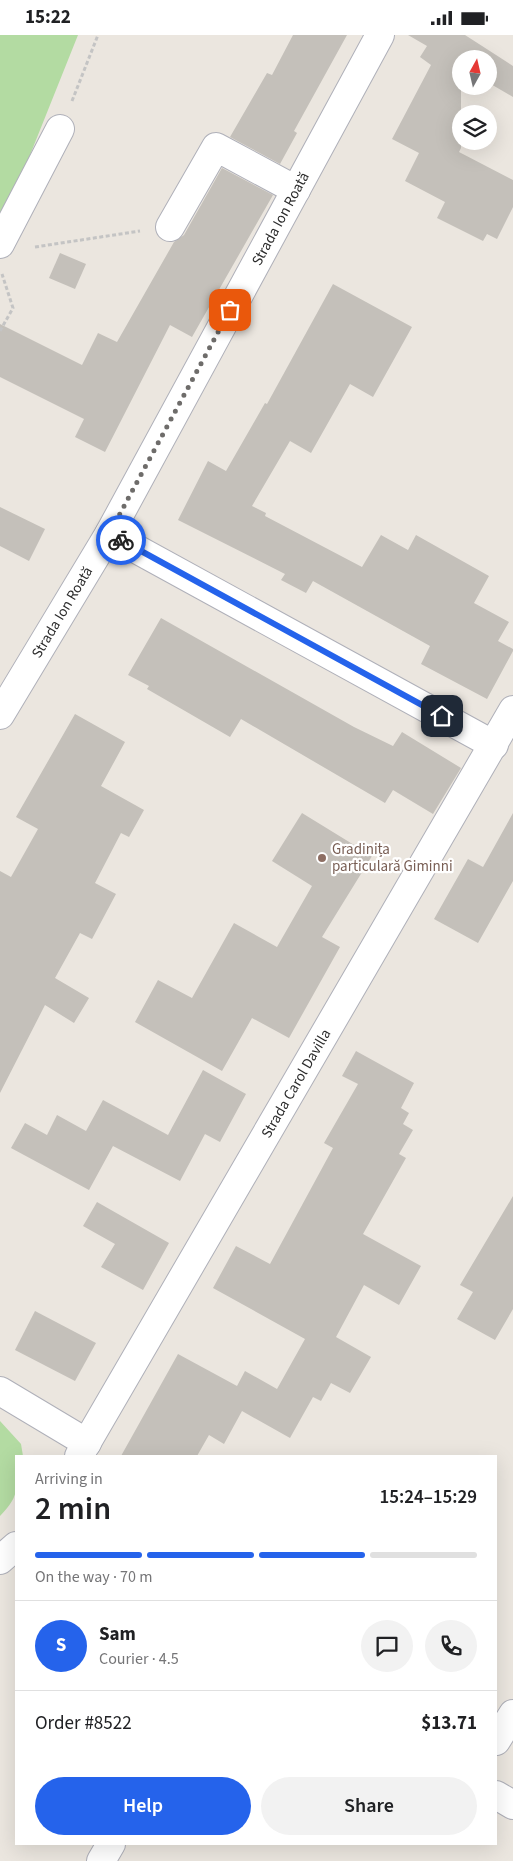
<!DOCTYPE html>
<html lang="en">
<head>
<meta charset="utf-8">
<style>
	body { margin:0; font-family:"Source Sans 3",sans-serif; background:#f2f2f2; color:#202124; height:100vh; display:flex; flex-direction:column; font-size:19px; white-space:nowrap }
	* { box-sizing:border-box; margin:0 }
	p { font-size:16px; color:#757577 }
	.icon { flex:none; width:28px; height:28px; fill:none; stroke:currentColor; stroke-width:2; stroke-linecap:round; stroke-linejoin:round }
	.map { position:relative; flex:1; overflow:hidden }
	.details { position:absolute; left:15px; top:1420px; width:482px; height:390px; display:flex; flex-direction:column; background:#fff; border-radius:0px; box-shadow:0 5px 20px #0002 }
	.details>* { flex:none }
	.needle { width:32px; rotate:8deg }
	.buttons { position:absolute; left:452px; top:15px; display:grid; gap:10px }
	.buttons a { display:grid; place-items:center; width:45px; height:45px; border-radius:50%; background:#fff; box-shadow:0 5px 20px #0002; font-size:25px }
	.pin { position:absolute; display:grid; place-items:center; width:42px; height:42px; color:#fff; margin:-21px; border-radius:10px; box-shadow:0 2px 8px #0006 }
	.courier { position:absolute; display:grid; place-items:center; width:50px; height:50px; margin:-25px; border:4px solid #2563eb; border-radius:50%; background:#fff; color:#222; box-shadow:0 1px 6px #0007 }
	.headline em { font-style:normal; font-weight:600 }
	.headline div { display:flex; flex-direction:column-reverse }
	.headline { display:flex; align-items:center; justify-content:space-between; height:85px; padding:0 20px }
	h1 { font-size:32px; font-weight:600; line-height:38px }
	.bar { display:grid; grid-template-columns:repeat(4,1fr); gap:8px 5px; align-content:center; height:60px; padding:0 20px }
	.bar i { height:6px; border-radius:4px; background:#e0e0e0 }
	.bar .active { background:#2563eb }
	.bar p { grid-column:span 4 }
	.line { display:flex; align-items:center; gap:12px; padding:0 20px; border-top:1px solid #e0e0e0 }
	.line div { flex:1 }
	.round { display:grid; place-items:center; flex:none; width:52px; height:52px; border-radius:26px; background:#f2f2f2 }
	.primary-button { display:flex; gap:10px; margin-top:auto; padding:10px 20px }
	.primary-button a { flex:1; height:58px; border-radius:30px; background:#2563eb; color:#fff; font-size:20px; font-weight:600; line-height:58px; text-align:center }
	.primary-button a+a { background:#f2f2f2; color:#202124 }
	.status { display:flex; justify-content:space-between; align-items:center; height:35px; padding:0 25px; background:#fff; direction:ltr }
	.status svg { height:14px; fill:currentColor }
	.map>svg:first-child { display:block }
	.green { fill:#b3dba2 }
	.building { fill:#c4c0ba }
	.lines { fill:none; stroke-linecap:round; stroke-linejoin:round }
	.minor-casing { stroke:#afb0b9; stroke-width:30 }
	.path { stroke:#c4c4c4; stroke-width:3; stroke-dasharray:4 2.5; stroke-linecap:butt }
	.minor { stroke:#fff; stroke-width:28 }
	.done { stroke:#6e6c6a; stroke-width:5; stroke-dasharray:0 9 }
	.route { stroke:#2563eb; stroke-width:6 }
	.education-dot { fill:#8d6e63; stroke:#fff; stroke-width:2 }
	.labels { text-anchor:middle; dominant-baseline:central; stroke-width:4.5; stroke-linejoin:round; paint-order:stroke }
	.street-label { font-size:15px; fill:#2b2b2b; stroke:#fff }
	.education-label { font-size:15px; fill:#785e54; stroke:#fff; text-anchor:start }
</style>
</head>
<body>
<div class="status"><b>15:22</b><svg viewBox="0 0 49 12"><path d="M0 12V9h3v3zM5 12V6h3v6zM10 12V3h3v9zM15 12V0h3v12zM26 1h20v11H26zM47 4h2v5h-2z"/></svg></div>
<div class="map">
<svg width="513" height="1826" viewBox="0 0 513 1826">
	<rect width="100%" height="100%" fill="#ebe6df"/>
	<g class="green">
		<path d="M0 0H78L24 135 0 178Z"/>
		<path d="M0 1386 21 1409 23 1421H16C16 1451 22 1459 0 1481Z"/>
	</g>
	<g class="building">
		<path d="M293 0H347L294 96 297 98 280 129 230 102 267 38 272 40Z"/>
		<path d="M408 0H465L513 31V62L489 48V24H461V113L459 117 513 145V172L497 204 487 199 483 206 437 183 445 167 405 146 419 118 392 104 431 30 420 22 427 11Z"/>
		<path d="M222 133 273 160 192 302 170 290 105 417 75 402 84 384 0 342V289L82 330 98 298 117 307 174 207 184 200Z"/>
		<path d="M60 218 86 229 75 254 49 243Z"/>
		<path d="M333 249 412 292 373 362 350 349 311 418 290 406 252 471 266 478 265 481 362 532 381 500 408 515 416 500 489 541 474 568 509 587 498 606 513 614V616L487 664 421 629 430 611 313 546 306 558 281 545 285 539 178 485 208 426 226 436 265 368 267 369Z"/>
		<path d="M0 472 45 494 29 526 0 511Z"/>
		<path d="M161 583 354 692 393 711 402 697 461 733 433 779 393 755 385 768 241 684 230 702 147 654 149 651 128 640Z"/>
		<path d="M75 679 125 707 101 751 144 775 129 802 121 798 95 848 116 859 92 904 80 898 55 943 89 963 74 988 45 970 0 1058V836L11 842 38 794 16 782Z"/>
		<path d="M302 778 372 821 322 902 340 912 289 1003 252 983 222 1036 135 987 158 945 192 963 234 888 277 912 312 851 272 826Z"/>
		<path d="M513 778V846L478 908 434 884 468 824 483 832Z"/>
		<path d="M356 1016 414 1048 401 1073 409 1078 403 1089 413 1095 399 1119 406 1123 363 1199 421 1231 399 1270 364 1250 336 1302 371 1322 350 1358 331 1348 321 1366 313 1362 290 1403 242 1376 224 1409 209 1400 197 1421H121L178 1319 237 1351 245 1336 277 1354 305 1304 213 1253 236 1211 270 1229 333 1113 324 1108 358 1049 342 1041Z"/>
		<path d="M203 1035 246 1059 220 1107 205 1099 180 1146 113 1111 89 1155 11 1113 25 1088 47 1100 57 1080 86 1096 103 1065 168 1100Z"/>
		<path d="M513 1161V1274L495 1305 457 1284 473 1257 460 1250Z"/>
		<path d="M97 1167 169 1208 143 1255 101 1232 115 1209 83 1191Z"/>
		<path d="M35 1276 96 1308 75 1346 15 1315Z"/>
	</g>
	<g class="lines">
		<g class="minor-casing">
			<g id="minor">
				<path d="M170 192 216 112 296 155"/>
				<path d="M0 209 60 94"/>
				<path d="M109 499 494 710"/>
				<path id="s1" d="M0 680 109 499 380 0"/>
				<path d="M0 1356 87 1408"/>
				<path id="s2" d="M79 1421 513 675"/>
				<path d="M0 1525 16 1511"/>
				<path d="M496 1706 513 1679"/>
				<path d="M496 1760 513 1770"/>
				<path d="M101 1826 111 1809"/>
			</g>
		</g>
		<g class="path">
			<path d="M72 66 98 0"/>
			<path d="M35 212 140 196"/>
			<path d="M0 296 13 273 2 239"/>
		</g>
		<use href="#minor" class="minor"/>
	</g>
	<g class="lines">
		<path class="done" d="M121 505 109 499 230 275"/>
		<path class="route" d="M121 505 442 681"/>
	</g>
	<circle class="education-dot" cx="322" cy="823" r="5"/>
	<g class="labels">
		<g class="street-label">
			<text stroke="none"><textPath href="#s1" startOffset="570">Strada Ion Roată</textPath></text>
			<text stroke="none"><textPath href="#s1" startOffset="120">Strada Ion Roată</textPath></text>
			<text stroke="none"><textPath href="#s2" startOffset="431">Strada Carol Davilla</textPath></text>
		</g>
		<g class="education-label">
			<text x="332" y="814">Gradinița<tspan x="332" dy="17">particulară Giminni</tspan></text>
		</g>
	</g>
</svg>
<div class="buttons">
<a><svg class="needle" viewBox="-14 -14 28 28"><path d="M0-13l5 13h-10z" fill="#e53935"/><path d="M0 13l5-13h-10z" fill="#757577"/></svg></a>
<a><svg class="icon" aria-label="layers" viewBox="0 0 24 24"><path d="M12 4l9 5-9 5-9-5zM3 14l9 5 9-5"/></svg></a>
</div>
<div class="pin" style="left:230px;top:275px;background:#ea580c"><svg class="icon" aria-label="bag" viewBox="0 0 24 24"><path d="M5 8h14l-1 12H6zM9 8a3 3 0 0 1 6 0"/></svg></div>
<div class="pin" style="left:442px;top:681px;background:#1f2937"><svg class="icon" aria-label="home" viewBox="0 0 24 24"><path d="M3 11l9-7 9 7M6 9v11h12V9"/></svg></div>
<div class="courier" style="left:121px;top:505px"><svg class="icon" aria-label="bike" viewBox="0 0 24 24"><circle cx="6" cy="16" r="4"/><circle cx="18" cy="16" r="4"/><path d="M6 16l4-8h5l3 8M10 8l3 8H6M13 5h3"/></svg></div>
<section class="details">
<div class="headline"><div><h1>2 min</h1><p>Arriving in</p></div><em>15:24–15:29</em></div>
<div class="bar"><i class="active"></i><i class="active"></i><i class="active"></i><i></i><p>On the way · 70 m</p></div>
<div class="line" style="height:90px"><b class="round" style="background:#2563eb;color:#fff">S</b><div><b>Sam</b><p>Courier · 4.5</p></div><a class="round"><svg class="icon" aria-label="chat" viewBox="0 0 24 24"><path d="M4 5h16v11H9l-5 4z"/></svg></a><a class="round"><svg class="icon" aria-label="phone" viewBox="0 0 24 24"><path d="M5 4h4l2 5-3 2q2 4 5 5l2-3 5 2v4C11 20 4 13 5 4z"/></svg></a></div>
<div class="line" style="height:65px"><div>Order #8522</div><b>$13.71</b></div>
<div class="primary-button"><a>Help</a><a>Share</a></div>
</section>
</div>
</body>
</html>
